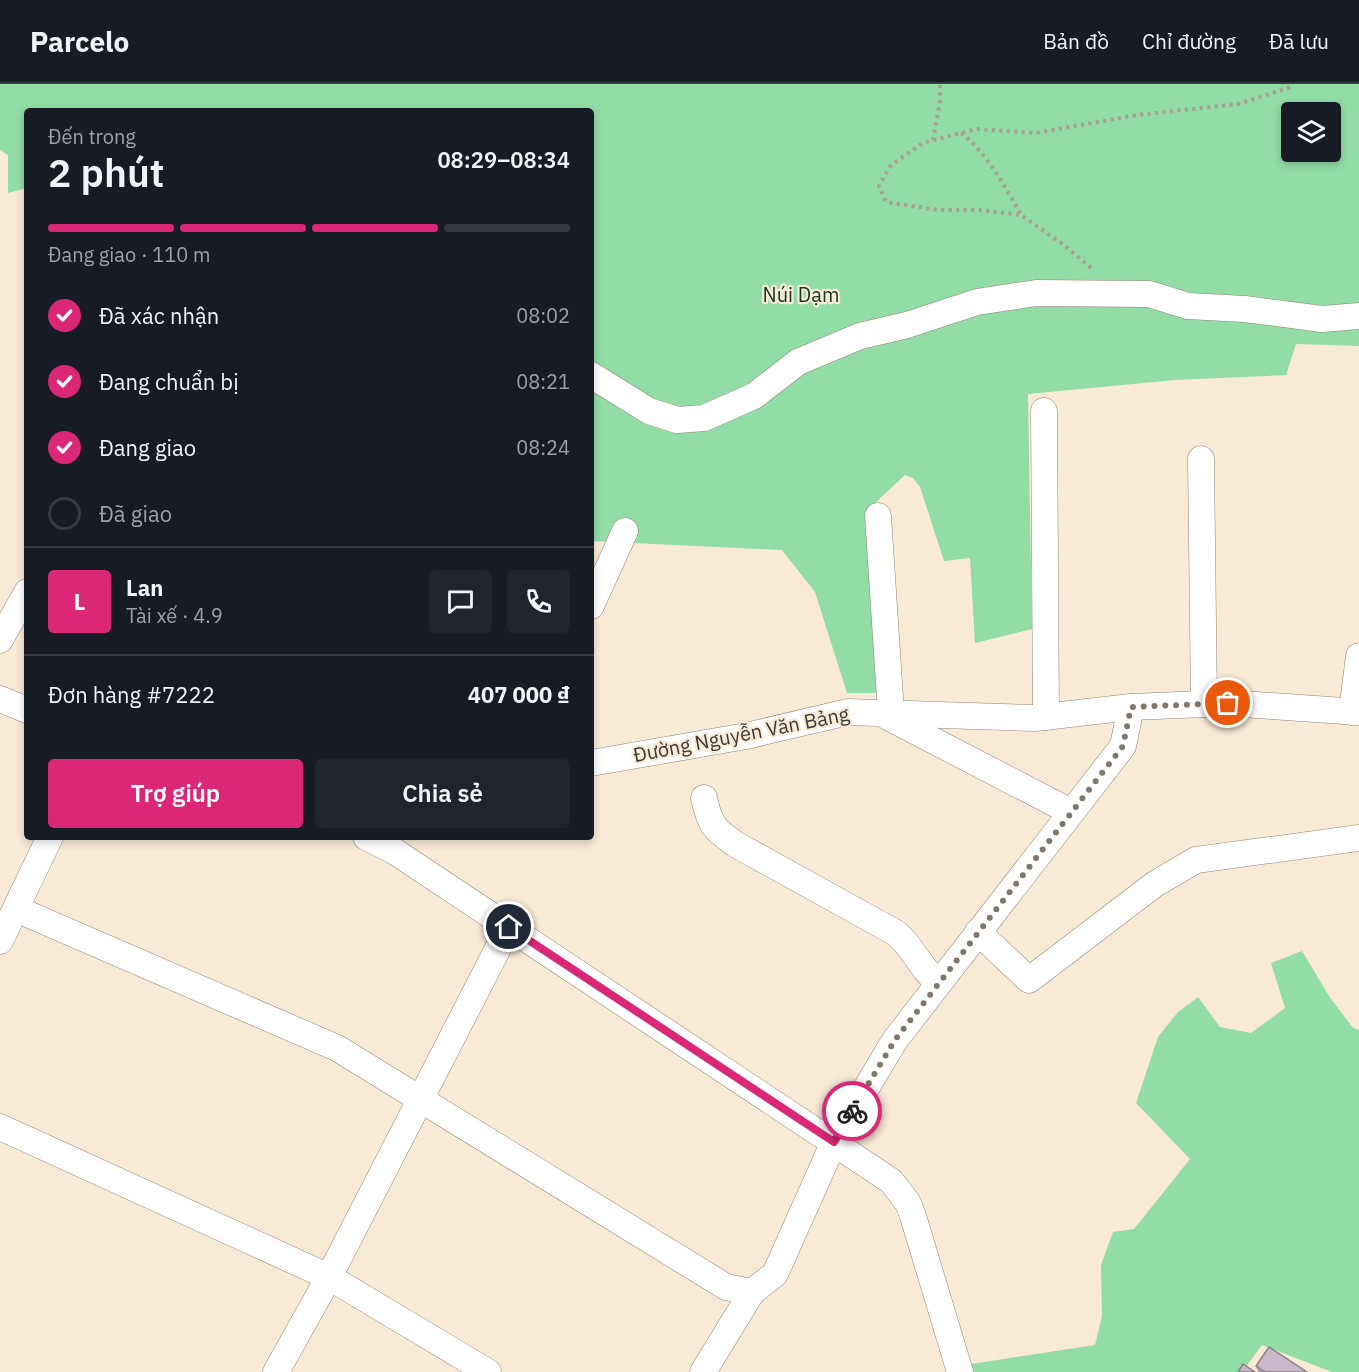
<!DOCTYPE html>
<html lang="vi">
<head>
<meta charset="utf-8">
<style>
	body { margin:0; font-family:"IBM Plex Sans",sans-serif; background:#20242c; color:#f1f3f6; height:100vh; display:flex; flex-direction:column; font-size:22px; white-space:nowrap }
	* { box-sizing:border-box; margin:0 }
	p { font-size:20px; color:#9ea1a6 }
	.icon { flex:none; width:33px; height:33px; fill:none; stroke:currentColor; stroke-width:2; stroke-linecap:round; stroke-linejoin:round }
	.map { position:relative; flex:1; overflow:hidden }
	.side { position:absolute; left:24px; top:24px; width:570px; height:732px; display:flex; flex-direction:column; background:#171b24; border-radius:6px; box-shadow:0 3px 9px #0003 }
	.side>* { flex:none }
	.fabs { position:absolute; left:1281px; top:18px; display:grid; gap:12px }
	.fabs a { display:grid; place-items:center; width:60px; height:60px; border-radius:6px; background:#171b24; box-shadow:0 3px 9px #0003; font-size:30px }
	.pin { position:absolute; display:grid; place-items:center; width:51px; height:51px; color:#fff; margin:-26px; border:3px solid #fff; border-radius:50%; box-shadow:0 2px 6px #0007 }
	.courier { position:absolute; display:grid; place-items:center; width:60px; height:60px; margin:-30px; border:4px solid #db2777; border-radius:50%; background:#fff; color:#222; box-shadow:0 2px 8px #0007 }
	.summary em { font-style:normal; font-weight:600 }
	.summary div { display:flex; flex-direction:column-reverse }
	.summary { display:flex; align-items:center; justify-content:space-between; height:102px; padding:0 24px }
	h1 { font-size:39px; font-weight:600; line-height:45px }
	.bar { display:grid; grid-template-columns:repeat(4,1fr); gap:9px 6px; align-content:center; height:72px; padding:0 24px }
	.bar i { height:8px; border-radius:4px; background:#363941 }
	.bar .selected { background:#db2777 }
	.bar p { grid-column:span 4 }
	.line { display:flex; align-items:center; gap:15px; padding:0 24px; border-top:2px solid #363941 }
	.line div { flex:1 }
	.round { display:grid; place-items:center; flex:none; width:63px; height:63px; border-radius:6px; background:#20242c }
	ol { padding:0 24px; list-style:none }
	li { display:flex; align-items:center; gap:18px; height:66px }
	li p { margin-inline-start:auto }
	li .icon { padding:6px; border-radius:50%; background:#db2777; color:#fff; stroke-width:4 }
	li:last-child { color:#9ea1a6 }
	li i { width:33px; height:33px; border:3px solid #363941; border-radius:50% }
	.button { display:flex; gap:12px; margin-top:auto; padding:12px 24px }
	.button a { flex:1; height:69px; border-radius:6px; background:#db2777; color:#fff; font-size:24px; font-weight:600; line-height:69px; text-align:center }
	.button a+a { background:#20242c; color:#f1f3f6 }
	header { display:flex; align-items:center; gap:36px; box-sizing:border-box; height:84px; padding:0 30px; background:#171b24; border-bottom:2px solid #363941 }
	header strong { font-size:28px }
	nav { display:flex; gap:33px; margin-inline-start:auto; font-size:21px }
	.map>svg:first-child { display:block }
	.green { fill:#92dca6; fill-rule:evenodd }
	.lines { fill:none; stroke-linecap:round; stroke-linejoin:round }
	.minor-casing { stroke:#938472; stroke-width:27 }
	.path { stroke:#aa9f90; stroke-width:4; stroke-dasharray:3 4.5; stroke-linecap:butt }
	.minor { stroke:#fff; stroke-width:26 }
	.wall { fill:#ad9dae }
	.building { fill:#c9b7ca; stroke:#8d808d; stroke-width:1.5 }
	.done { stroke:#81776b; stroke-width:6; stroke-dasharray:0 10.8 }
	.route { stroke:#db2777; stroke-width:8 }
	.labels { text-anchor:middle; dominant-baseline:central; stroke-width:4.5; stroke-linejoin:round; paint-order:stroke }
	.park-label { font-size:20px; fill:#14381f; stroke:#f9ead6 }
	.street-label { font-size:20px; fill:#403932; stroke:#f9ead6 }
</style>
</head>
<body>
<header>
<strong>Parcelo</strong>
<nav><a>Bản đồ</a><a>Chỉ đường</a><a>Đã lưu</a></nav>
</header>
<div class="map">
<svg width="1359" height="1288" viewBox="0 0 1359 1288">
	<rect width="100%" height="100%" fill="#f9ead6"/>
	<g class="green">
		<path d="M0 0H1359V262L1296 260 1286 291 1175 296 1028 310 1032 545 975 559 970 474 944 477 920 403 913 394 905 391 875 419 882 609H847L815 508 782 466 591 457V27H27V104L8 109V71L0 66ZM1292 28H1330V68H1292Z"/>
		<path d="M1302 867 1329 912 1353 944 1359 946V1288H1332L1262 1261 1242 1288H974L971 1280 1095 1261 1102 1232 1101 1181 1113 1148 1134 1145 1190 1075 1136 1019 1158 953 1178 928 1198 913 1220 943 1251 949 1285 924 1271 879Z"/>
	</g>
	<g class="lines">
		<g class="minor-casing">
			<g id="minor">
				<path d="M591 291 649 327 677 336 704 334 754 312 798 278 860 252 907 241 977 218 1036 209 1149 210 1188 222 1245 225 1322 235 1359 232"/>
				<path d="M1044 327 1046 633"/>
				<path d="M1201 375 1204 620"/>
				<path d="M878 432 891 629"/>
				<path d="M591 522 625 447"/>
				<path d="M0 556 27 508"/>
				<path d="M0 615 27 626"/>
				<path d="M1352 628 1359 572"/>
				<path d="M888 633 1071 728"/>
				<path d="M591 679 746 652 848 628 1035 634 1131 623 1228 619 1359 628"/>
				<path d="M704 714C710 741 713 744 735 760L896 849C916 866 919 884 939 899"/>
				<path d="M366 753 394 767 891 1097 908 1119 913 1132 960 1288"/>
				<path d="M16 825 337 964 726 1203 752 1208 775 1190 834 1058 895 956 1123 662 1131 623"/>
				<path d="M978 848 1029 896 1155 800 1196 776 1359 754"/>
				<path d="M0 857 50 753"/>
				<path d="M0 1043 329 1193 488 1288"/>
				<path d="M276 1288 329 1193 509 843"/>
				<path d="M703 1288 752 1208"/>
			</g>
		</g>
		<g class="path">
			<path d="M961 49C988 70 1004 102 1021 130"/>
			<path d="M933 56 940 17V0"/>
			<path d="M1091 184 1064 161 1021 131 981 126H938L886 118 879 102 891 81 923 59 976 45 1036 49 1137 31 1238 20 1288 4 1293 0"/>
		</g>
		<use href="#minor" class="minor"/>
	</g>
	<path class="wall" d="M1256 1282 1307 1288H1258Z"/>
	<g class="building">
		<path d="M1269 1263 1307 1288H1265L1256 1282Z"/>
		<path d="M1243 1280 1255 1288H1238Z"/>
	</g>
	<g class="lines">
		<path class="done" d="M852 1027 895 956 1123 662 1131 623 1228 619"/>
		<path class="route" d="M509 843 834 1058 852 1027"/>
	</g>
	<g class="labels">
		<g class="park-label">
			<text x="801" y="210">Núi Dạm</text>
		</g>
		<g class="street-label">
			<text transform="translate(741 650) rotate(-11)">Đường Nguyễn Văn Bảng</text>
		</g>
	</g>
</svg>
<div class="fabs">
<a><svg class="icon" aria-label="layers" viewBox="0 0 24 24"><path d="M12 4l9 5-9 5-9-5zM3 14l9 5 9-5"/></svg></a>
</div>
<div class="pin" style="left:1228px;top:619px;background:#ea580c"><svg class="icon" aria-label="bag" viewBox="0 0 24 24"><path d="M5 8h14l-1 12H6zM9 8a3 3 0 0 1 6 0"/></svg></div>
<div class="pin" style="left:509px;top:843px;background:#1f2937"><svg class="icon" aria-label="home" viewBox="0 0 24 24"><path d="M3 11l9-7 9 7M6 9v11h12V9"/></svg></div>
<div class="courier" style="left:852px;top:1027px"><svg class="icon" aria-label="bike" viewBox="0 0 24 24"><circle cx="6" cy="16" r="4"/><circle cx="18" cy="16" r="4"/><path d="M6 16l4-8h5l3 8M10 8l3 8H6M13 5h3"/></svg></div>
<section class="side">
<div class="summary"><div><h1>2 phút</h1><p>Đến trong</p></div><em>08:29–08:34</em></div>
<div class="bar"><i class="selected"></i><i class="selected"></i><i class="selected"></i><i></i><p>Đang giao · 110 m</p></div>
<ol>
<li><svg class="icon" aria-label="check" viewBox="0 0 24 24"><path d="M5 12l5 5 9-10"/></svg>Đã xác nhận<p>08:02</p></li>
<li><svg class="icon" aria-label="check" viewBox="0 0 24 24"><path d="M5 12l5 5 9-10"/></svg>Đang chuẩn bị<p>08:21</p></li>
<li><svg class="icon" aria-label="check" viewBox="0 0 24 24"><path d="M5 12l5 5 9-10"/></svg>Đang giao<p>08:24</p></li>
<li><i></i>Đã giao</li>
</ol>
<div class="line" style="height:108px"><b class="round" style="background:#db2777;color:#fff">L</b><div><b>Lan</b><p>Tài xế · 4.9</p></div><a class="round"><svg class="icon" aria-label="chat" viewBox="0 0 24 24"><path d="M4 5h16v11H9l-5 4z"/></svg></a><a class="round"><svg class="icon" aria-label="phone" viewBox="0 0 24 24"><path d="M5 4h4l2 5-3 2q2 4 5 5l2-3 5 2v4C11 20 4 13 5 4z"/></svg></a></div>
<div class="line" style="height:78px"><div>Đơn hàng #7222</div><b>407 000 ₫</b></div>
<div class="button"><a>Trợ giúp</a><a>Chia sẻ</a></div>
</section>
</div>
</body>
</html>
